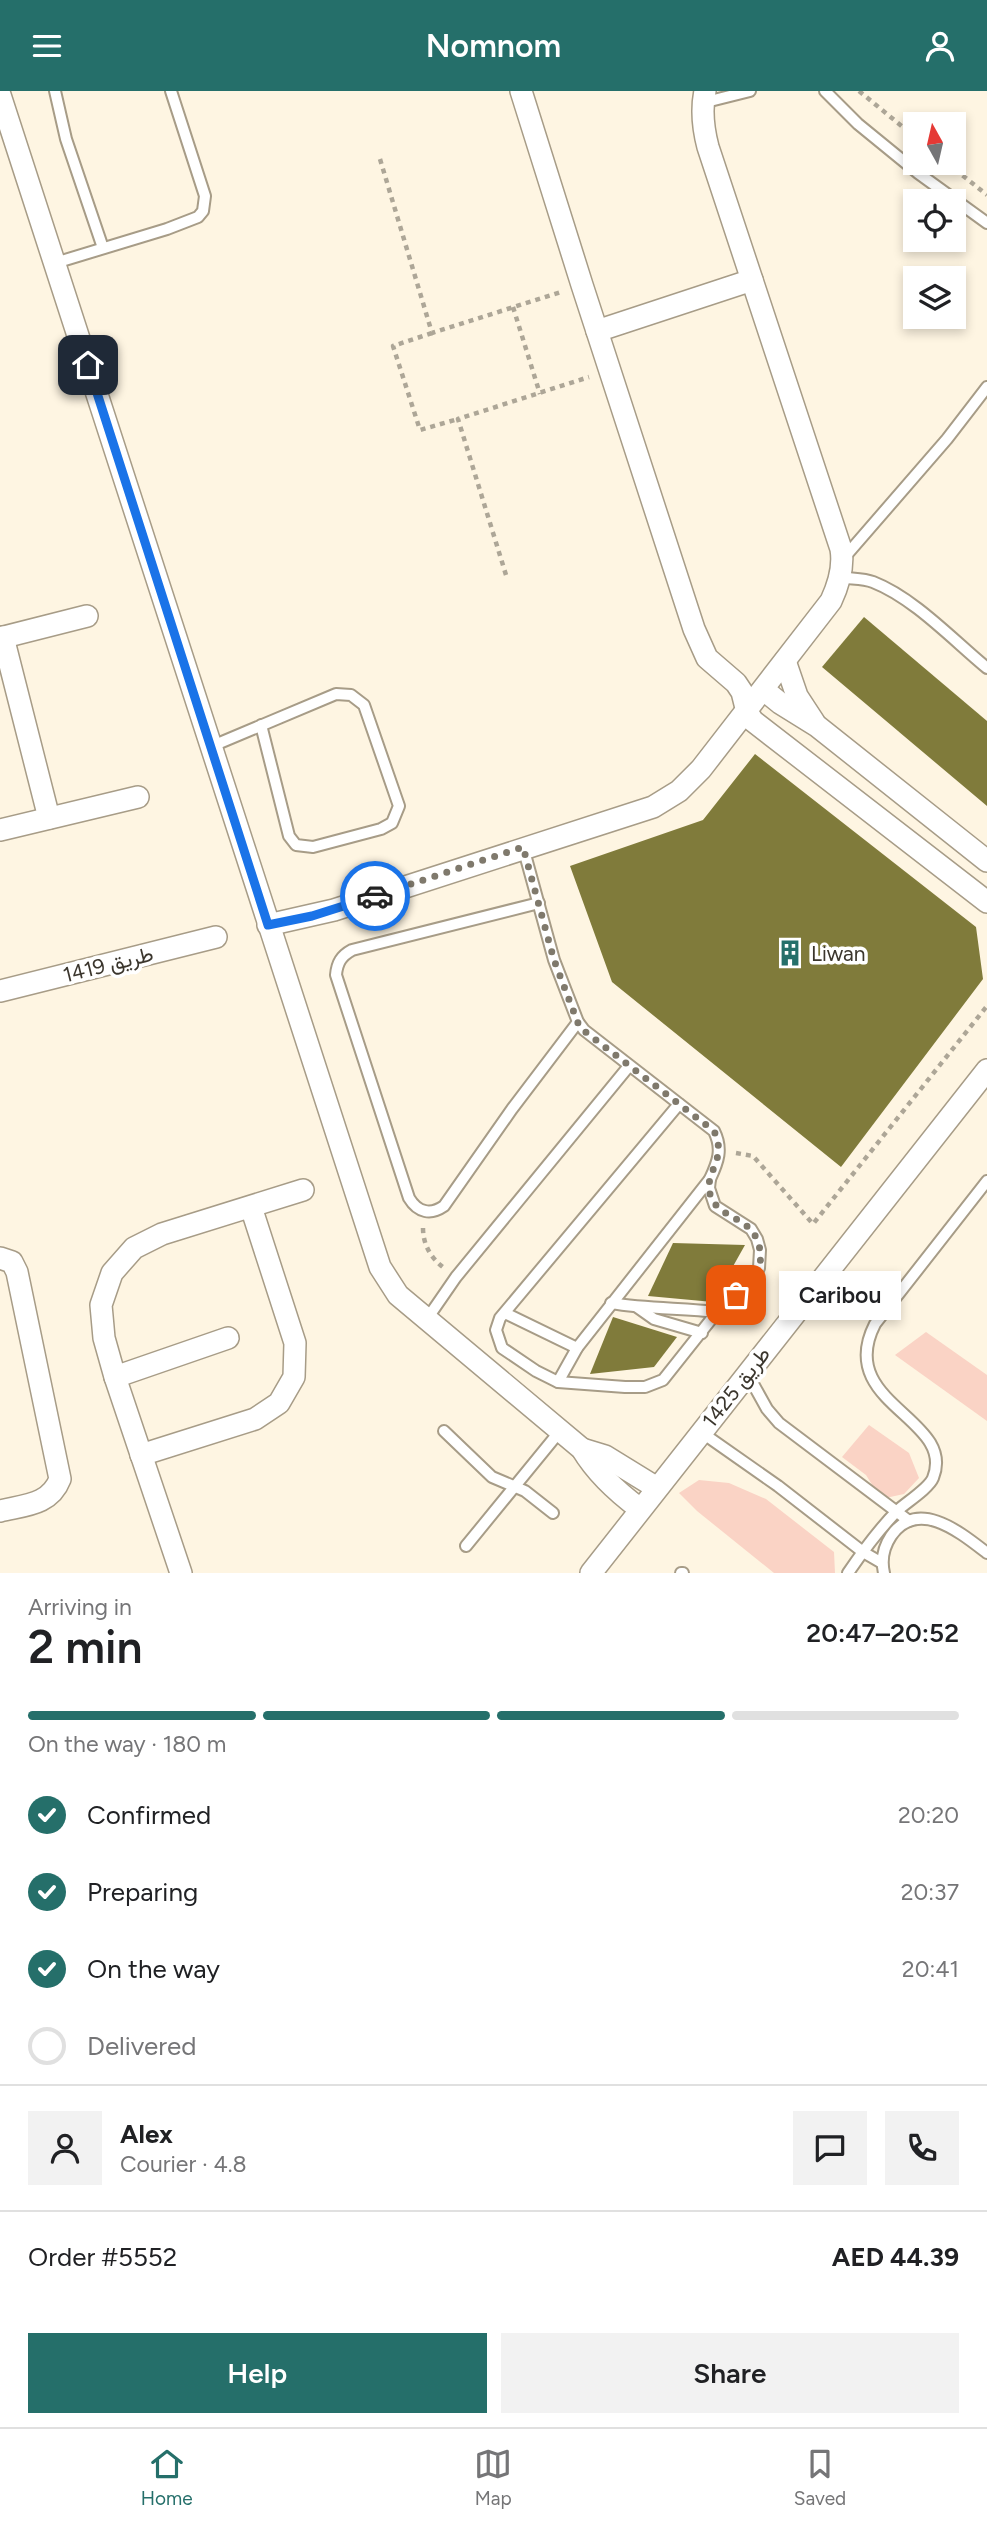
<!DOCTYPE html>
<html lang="en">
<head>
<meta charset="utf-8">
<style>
	body { margin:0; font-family:Figtree,Vazirmatn,sans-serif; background:#f2f2f2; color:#202124; height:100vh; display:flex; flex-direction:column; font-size:26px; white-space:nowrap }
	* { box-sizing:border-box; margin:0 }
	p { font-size:23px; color:#757577 }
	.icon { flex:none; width:38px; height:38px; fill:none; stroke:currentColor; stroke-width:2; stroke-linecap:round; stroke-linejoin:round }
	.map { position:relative; height:1482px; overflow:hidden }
	.details { display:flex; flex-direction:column; background:#fff; flex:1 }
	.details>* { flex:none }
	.needle { width:46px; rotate:352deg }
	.controls { position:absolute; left:903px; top:21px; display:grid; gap:14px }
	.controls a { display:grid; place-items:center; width:63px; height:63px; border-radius:0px; background:#fff; box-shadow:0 4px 10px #0003; font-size:35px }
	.pin { position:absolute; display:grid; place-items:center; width:60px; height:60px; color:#fff; margin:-30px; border-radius:14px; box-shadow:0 4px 10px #0006 }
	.courier { position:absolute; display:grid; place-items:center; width:70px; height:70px; margin:-35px; border:5px solid #1a73e8; border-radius:50%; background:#fff; color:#222; box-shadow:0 2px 9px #0007 }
	.bubble { position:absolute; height:49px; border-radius:0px; background:#fff; box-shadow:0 4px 10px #0003; font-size:23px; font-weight:600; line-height:49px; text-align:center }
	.summary em { font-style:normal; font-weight:600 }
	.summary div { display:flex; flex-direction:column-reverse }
	.summary { display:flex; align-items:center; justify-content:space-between; height:119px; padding:0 28px }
	h1 { font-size:46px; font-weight:600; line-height:52px }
	.bar { display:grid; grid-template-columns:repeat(4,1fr); gap:10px 7px; align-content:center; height:84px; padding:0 28px }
	.bar i { height:9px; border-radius:5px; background:#e0e0e0 }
	.bar .on { background:#256f6a }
	.bar p { grid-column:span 4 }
	.line { display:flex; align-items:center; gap:18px; padding:0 28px; border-top:2px solid #e0e0e0 }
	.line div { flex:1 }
	.round { display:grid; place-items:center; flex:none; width:74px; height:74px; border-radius:0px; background:#f2f2f2 }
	ol { padding:0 28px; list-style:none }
	li { display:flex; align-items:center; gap:21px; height:77px }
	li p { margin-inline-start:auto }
	li .icon { padding:7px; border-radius:50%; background:#256f6a; color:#fff; stroke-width:4 }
	li:last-child { color:#757577 }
	li i { width:38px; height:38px; border:4px solid #e0e0e0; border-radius:50% }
	.button { display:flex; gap:14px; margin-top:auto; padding:14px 28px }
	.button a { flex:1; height:80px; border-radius:0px; background:#256f6a; color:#fff; font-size:28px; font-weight:600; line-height:80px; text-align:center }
	.button a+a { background:#f2f2f2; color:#202124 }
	header { display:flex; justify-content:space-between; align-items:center; height:91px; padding:0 28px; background:#256f6a; color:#fff; font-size:32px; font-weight:600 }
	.menu { display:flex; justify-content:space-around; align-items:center; height:98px; border-top:2px solid #e0e0e0; background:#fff; font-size:19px; color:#757577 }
	.menu a { display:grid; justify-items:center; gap:4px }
	.menu .on { color:#256f6a }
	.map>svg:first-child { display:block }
	.green { fill:#fad3c5 }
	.building { fill:#807b3b }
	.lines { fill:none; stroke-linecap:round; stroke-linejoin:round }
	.service-casing { stroke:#a79c87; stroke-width:14 }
	.minor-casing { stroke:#a79c87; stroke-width:24 }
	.path { stroke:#ada697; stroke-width:4.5; stroke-dasharray:5 5; stroke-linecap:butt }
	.service { stroke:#fff; stroke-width:10 }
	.minor { stroke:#fff; stroke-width:21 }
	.done { stroke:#7f796c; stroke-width:7; stroke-dasharray:0 12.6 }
	.route { stroke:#1a73e8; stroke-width:9 }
	.labels { text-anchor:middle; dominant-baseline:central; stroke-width:7; stroke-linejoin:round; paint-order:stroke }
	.poi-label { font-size:21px; fill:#3b362d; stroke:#fff; text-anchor:start }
	.street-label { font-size:21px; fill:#3b362d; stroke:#fff }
</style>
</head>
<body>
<header><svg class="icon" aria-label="menu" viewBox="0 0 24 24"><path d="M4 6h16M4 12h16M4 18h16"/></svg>Nomnom<svg class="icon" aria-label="person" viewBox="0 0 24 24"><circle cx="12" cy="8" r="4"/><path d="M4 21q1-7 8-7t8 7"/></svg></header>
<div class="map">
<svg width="987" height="1482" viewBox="0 0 987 1482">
	<rect width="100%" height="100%" fill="#fef5e2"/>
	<g class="green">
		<path d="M926 1241 987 1284V1330L895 1264Z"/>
		<path d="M869 1334 909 1362 919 1387 904 1403 881 1408 866 1384 842 1366Z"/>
		<path d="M699 1389 729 1392 766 1408 834 1461 835 1482H774L697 1420 679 1402Z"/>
	</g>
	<g class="building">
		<path d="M864 526 987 630V715L822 576Z"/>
		<path d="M755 663 976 836 983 888 841 1076 612 891 570 775 703 729Z"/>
		<path d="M673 1152 745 1154 713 1211 648 1205Z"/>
		<path d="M613 1226 677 1246 654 1276 590 1283Z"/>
	</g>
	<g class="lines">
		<g class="service-casing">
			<g id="service">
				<path d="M55 0 66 48 103 157"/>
				<path d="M825 0 858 33 918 82 987 132"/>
				<path d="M702 12 750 0"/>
				<path d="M55 172 167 138 198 126 203 120 205 105 171 0"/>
				<path d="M843 468 947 348 987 296"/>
				<path d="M840 486C850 488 863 487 873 491 914 507 953 549 987 577"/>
				<path d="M210 656 336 603 351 604 364 614 399 715 392 732 381 738 313 756 296 754 289 745 261 634"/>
				<path d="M523 756 554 869 578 931 584 939 714 1040C723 1058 718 1071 710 1088L577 1257 558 1291"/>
				<path d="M539 812 352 859C341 865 337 872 336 884L409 1107C418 1122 431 1124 444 1115L512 1018 578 931"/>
				<path d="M679 1013 500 1227 496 1239 502 1257 536 1280 558 1291 625 1296H645L663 1289 717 1221 755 1186 759 1177 760 1159 757 1148 751 1138 715 1115 709 1097 710 1088"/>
				<path d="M611 1212C646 1218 682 1217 717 1221"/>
				<path d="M637 1216 654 1228 702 1242"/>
				<path d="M505 1222 577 1257"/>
				<path d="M427 1228 456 1186 629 975"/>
				<path d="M747 1282 767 1318 779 1332 909 1430"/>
				<path d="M444 1340 492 1386 525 1400 553 1422"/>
				<path d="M701 1341 778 1395 863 1461 882 1472"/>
				<path d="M466 1455 560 1340"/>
				<path d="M681 1482H683"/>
				<path d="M848 1482C863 1460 879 1438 898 1419 907 1411 929 1397 933 1387 957 1327 834 1313 875 1233L987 1090"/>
				<path d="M884 1482C881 1469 883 1457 891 1445 918 1406 961 1442 987 1462"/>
			</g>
		</g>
		<g class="minor-casing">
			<g id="minor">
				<path d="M521 0 582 194 694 538 707 567 736 592 742 601 747 621 753 630 987 811"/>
				<path d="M0 4 380 1176 398 1204 582 1358C597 1383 617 1401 640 1418"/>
				<path d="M597 240 752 189"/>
				<path d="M3 546 49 727"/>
				<path d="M0 547 87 525"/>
				<path d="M785 570 797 605 814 631"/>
				<path d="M764 599 780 612 817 635 987 770"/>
				<path d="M0 739 138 706"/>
				<path d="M268 834 334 819 653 716 679 700 701 678 831 510C839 493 844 476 841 458L708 56C703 37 701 19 705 0"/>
				<path d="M0 900 216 846"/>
				<path d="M0 1167 12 1171 17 1181 60 1388C50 1414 25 1414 0 1420"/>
				<path d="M115 1286 228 1247"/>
				<path d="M582 1358 605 1365 657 1397"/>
				<path d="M141 1364 255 1328 279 1312 294 1286 295 1252 251 1116"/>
				<path d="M181 1482 115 1286 104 1247 101 1214 112 1182 134 1157 162 1143 303 1099"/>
				<path d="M591 1482 987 979"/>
			</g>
		</g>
		<g class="path">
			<path d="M859 0 915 46"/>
			<path d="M380 68 432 242 561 201"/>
			<path d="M947 72 987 104"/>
			<path d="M513 216 540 303"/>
			<path d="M432 242 393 255 420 339 458 328"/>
			<path d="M506 484 458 328 589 286"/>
			<path d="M736 1062 753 1065 813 1133 987 915"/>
			<path d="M423 1137C423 1154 431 1167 444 1177"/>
		</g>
		<use href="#service" class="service"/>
		<use href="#minor" class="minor"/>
	</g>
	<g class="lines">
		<path class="done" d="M375 805 523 756 554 869 578 932 583 939 714 1040C728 1069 704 1080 710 1103 715 1122 737 1125 750 1138 761 1149 764 1171 756 1184 751 1192 743 1198 736 1204"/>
		<path class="route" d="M88 274 268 834 312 825 375 805"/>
	</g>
	<defs>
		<g id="building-bare" transform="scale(2.1)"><path d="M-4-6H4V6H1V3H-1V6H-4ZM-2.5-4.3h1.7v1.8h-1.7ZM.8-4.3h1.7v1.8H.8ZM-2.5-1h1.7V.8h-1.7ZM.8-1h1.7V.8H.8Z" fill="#256f6a" stroke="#fff" stroke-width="2.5" paint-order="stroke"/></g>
	</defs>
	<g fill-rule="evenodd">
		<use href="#building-bare" x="790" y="862"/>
	</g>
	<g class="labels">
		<g class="poi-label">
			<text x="811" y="862">Liwan</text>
		</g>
		<g class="street-label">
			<text transform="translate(108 873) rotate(-14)">طريق 1419</text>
			<text transform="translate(736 1296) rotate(-52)">طريق 1425</text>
		</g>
	</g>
</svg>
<div class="controls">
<a><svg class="needle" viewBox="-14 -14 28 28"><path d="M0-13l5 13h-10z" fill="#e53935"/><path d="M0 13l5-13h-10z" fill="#757577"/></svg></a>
<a><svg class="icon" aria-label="locate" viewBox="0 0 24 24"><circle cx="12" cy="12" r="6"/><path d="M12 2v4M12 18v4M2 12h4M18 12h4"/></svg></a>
<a><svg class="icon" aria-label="layers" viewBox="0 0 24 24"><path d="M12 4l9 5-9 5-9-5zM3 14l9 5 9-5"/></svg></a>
</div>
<div class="pin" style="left:736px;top:1204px;background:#ea580c"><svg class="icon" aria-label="bag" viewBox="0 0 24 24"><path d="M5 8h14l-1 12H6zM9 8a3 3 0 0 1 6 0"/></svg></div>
<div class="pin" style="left:88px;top:274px;background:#1f2937"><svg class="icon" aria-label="home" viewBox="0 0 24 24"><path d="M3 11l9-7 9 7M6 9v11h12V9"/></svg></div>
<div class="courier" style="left:375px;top:805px"><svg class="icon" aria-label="car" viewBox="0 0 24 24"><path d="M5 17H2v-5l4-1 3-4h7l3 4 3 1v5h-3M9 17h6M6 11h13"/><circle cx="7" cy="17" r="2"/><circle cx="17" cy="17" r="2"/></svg></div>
<div class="bubble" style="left:779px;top:1180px;width:122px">Caribou</div>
</div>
<section class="details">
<div class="summary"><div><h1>2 min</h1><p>Arriving in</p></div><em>20:47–20:52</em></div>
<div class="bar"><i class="on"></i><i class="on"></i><i class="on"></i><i></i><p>On the way · 180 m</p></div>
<ol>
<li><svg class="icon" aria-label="check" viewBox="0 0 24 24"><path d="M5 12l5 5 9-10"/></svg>Confirmed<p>20:20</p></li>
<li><svg class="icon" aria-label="check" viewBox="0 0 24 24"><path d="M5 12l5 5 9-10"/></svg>Preparing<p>20:37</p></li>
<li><svg class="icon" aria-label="check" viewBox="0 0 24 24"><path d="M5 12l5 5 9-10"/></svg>On the way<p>20:41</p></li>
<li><i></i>Delivered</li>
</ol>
<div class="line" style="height:126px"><a class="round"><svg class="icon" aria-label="person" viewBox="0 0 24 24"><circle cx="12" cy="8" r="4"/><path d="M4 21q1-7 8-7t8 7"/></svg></a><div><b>Alex</b><p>Courier · 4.8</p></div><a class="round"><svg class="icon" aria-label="chat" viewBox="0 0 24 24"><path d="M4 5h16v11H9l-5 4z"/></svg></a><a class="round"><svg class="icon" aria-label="phone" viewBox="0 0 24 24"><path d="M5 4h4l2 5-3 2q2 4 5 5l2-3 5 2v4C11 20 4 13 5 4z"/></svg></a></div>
<div class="line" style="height:91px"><div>Order #5552</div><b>AED 44.39</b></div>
<div class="button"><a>Help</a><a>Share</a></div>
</section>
<nav class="menu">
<a class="on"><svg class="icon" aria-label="home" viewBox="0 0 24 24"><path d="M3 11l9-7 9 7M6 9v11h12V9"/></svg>Home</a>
<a><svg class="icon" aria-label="map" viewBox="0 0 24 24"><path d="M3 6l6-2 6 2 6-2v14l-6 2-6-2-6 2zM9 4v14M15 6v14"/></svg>Map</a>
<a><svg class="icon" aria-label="saved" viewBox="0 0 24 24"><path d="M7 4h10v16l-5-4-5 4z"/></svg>Saved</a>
</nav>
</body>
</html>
